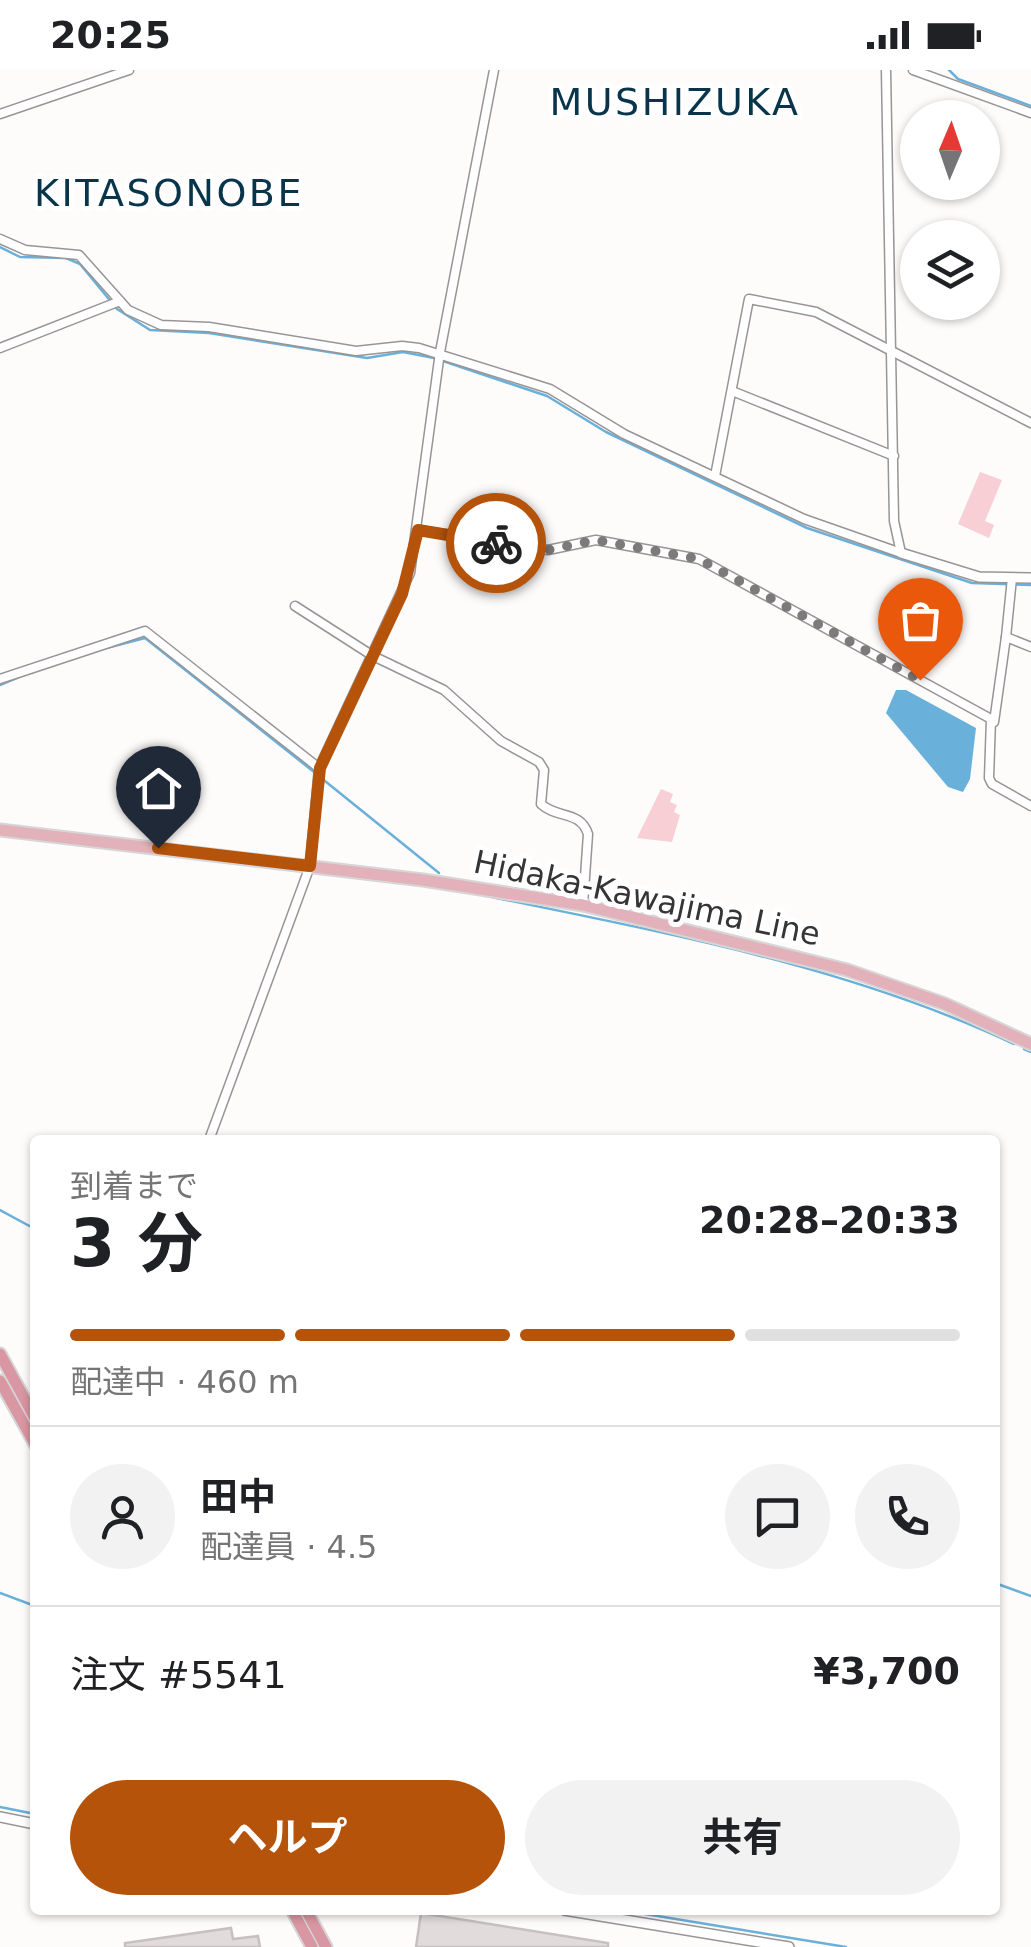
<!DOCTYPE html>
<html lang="ja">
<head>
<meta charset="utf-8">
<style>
	body { margin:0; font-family:"DejaVu Sans","Noto Sans JP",sans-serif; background:#f2f2f2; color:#202124; height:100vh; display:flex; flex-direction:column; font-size:38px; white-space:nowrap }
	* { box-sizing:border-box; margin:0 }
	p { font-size:32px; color:#757577 }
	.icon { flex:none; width:55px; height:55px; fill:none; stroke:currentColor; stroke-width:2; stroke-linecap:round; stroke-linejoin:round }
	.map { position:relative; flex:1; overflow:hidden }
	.sheet { position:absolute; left:30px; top:1065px; width:970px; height:780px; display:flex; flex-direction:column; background:#fff; border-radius:10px; box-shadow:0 2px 8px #0004 }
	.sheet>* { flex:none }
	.needle { width:65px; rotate:2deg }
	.controls { position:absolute; left:900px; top:30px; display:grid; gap:20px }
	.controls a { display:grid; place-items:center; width:100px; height:100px; border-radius:50%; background:#fff; box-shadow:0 2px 8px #0004; font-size:50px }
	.pin { position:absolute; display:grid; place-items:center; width:85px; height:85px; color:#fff; margin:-102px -42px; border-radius:50% 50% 50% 0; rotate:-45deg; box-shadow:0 0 10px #0007 }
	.pin .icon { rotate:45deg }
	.courier { position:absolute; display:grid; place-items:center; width:100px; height:100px; margin:-50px; border:8px solid #b45309; border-radius:50%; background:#fff; color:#222; box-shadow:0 2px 12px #0007 }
	.overview em { font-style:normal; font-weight:700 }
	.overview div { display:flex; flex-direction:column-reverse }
	.overview { display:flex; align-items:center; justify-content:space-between; height:170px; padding:0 40px }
	h1 { font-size:65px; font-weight:700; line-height:75px }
	.bar { display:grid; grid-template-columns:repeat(4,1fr); gap:15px 10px; align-content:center; height:120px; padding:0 40px }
	.bar i { height:12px; border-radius:8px; background:#e0e0e0 }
	.bar .current { background:#b45309 }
	.bar p { grid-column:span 4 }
	.line { display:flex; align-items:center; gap:25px; padding:0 40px; border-top:2px solid #e0e0e0 }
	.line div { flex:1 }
	.round { display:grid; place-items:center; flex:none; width:105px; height:105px; border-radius:52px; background:#f2f2f2 }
	.primary-button { display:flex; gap:20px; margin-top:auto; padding:20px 40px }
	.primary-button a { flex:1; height:115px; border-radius:60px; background:#b45309; color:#fff; font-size:40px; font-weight:700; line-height:115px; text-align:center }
	.primary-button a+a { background:#f2f2f2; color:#202124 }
	.status { display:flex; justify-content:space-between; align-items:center; height:70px; padding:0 50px; background:#fff; direction:ltr }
	.status svg { height:28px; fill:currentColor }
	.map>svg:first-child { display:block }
	.green { fill:#f7cfd4 }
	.water { fill:#69b0da }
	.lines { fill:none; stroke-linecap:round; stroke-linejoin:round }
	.stream { stroke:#69b0da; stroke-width:2.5 }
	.building { fill:#e1dbdc; stroke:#c6c0c1; stroke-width:2.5 }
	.minor-casing { stroke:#999495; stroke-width:11 }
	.tertiary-casing { stroke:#999495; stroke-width:12 }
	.primary-casing { stroke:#d7d6d6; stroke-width:15 }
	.trunk-casing { stroke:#d7d6d6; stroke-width:15 }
	.minor { stroke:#fff; stroke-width:8 }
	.tertiary { stroke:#fff; stroke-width:9 }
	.primary { stroke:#e2b1b9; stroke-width:11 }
	.trunk { stroke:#d897a2; stroke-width:11 }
	.done { stroke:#7c7a7a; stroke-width:10; stroke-dasharray:0 18 }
	.route { stroke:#b45309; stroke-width:12 }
	.labels { text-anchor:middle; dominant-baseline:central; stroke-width:10; stroke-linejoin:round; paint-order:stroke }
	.street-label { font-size:32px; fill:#363434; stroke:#fff }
	.quarter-label { font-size:38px; letter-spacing:2.5px; fill:#09354a; stroke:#fff }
</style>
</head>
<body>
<div class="status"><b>20:25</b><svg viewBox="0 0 49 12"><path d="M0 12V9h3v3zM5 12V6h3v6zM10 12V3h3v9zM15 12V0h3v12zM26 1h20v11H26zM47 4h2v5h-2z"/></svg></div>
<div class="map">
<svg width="1031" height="1877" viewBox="0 0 1031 1877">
	<rect width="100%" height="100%" fill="#fefbfb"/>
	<g class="green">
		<path d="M980 402 1002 410 985 451 994 455 989 468 958 454Z"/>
		<path d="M661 719 673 724 670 732 677 735 674 742 680 745 672 772 637 768Z"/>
	</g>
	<path class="water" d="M896 620H906L976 658 970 709 963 722 948 717 886 643Z"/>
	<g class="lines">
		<g class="stream">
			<path d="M949 0 958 9 1031 36"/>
			<path d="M0 177 20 187 66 188 80 194 117 239 150 260 209 263 367 288 403 282 434 288 547 326 606 362 807 458 972 513 1031 515"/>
			<path d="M95 581 145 568 314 702"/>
			<path d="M0 615 26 604"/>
			<path d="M320 707 439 803"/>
			<path d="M487 826C666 863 848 896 1014 974"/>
			<path d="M1024 979 1031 982"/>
			<path d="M0 1140 35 1159"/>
			<path d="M995 1513 1031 1526"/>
			<path d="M0 1523 35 1536"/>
			<path d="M0 1737 35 1744"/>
			<path d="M621 1840 846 1877"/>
		</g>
	</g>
	<g class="building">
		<path d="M421 1843 608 1873V1877H416Z"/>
		<path d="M231 1858 233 1869 258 1866 260 1877H125V1873Z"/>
	</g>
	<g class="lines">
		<g class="minor-casing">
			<g id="minor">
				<path d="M886 0 894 451 901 483"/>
				<path d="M913 0 1031 43"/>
				<path d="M0 44 129 0"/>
				<path d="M0 169 25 180 79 185 128 240 161 255 209 257 356 281 402 276 419 278 550 319 624 364 804 449 901 483"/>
				<path d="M0 278 120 231"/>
				<path d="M732 321 894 386"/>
				<path d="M715 406 749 229 816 242 1031 353"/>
				<path d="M418 460 548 480 596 470 699 489 991 649 989 708 992 714 1031 736"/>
				<path d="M1012 508 1006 567 1031 577"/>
				<path d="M295 536 373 586 444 620 501 671 539 692 544 700 541 734C557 749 580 740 588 764L583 835"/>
				<path d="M0 609 145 561 319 698"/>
				<path d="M994 652 1006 567"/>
				<path d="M209 1070 310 796 319 698 410 503 440 282 494 0"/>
			</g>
		</g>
		<g class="tertiary-casing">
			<g id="tertiary">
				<path d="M901 483 979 507 1031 508"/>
				<path d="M0 1747 35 1754"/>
				<path d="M564 1840 789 1877"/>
			</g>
		</g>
		<g class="primary-casing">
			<path id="primary" d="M0 760 423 810 583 835 847 900 945 934 1031 974"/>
		</g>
		<g class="trunk-casing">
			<g id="trunk">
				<path d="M0 1284 35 1348"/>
				<path d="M0 1311 35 1374"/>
				<path d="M292 1840 312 1877"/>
				<path d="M306 1840 326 1877"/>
			</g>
		</g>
		<use href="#minor" class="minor"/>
		<use href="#tertiary" class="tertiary"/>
		<use href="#primary" class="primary"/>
		<use href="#trunk" class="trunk"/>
	</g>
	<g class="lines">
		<path class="done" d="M496 473 548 480 596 470 699 489 920 610"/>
		<path class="route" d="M158 778 310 796 320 698 402 524 418 460 496 473"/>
	</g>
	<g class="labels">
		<g class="street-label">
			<text transform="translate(647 828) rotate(12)">Hidaka-Kawajima Line</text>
		</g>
		<g class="quarter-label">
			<text x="675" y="32">MUSHIZUKA</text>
			<text x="169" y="123">KITASONOBE</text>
		</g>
	</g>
</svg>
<div class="controls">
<a><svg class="needle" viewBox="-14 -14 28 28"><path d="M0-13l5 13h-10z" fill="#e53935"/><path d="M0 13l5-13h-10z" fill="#757577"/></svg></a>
<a><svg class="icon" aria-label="layers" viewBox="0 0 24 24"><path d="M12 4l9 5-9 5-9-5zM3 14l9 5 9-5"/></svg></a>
</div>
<div class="pin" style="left:920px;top:610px;background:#ea580c"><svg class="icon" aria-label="bag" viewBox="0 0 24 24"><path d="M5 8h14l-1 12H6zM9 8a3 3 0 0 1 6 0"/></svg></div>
<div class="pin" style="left:158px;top:778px;background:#1f2937"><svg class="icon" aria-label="home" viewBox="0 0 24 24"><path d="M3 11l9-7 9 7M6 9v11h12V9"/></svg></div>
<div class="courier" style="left:496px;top:473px"><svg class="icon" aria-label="bike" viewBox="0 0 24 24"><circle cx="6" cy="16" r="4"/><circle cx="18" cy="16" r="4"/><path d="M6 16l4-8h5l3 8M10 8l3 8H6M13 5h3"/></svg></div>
<section class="sheet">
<div class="overview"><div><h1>3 分</h1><p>到着まで</p></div><em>20:28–20:33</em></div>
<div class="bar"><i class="current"></i><i class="current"></i><i class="current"></i><i></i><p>配達中 · 460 m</p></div>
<div class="line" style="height:180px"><a class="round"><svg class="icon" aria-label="person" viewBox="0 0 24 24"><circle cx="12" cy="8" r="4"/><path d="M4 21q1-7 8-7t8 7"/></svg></a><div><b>田中</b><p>配達員 · 4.5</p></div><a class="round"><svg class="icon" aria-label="chat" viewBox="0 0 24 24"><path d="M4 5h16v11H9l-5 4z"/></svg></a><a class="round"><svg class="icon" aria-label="phone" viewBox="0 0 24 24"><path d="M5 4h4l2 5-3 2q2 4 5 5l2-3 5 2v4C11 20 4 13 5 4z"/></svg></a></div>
<div class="line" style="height:130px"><div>注文 #5541</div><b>¥3,700</b></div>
<div class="primary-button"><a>ヘルプ</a><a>共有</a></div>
</section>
</div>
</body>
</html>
